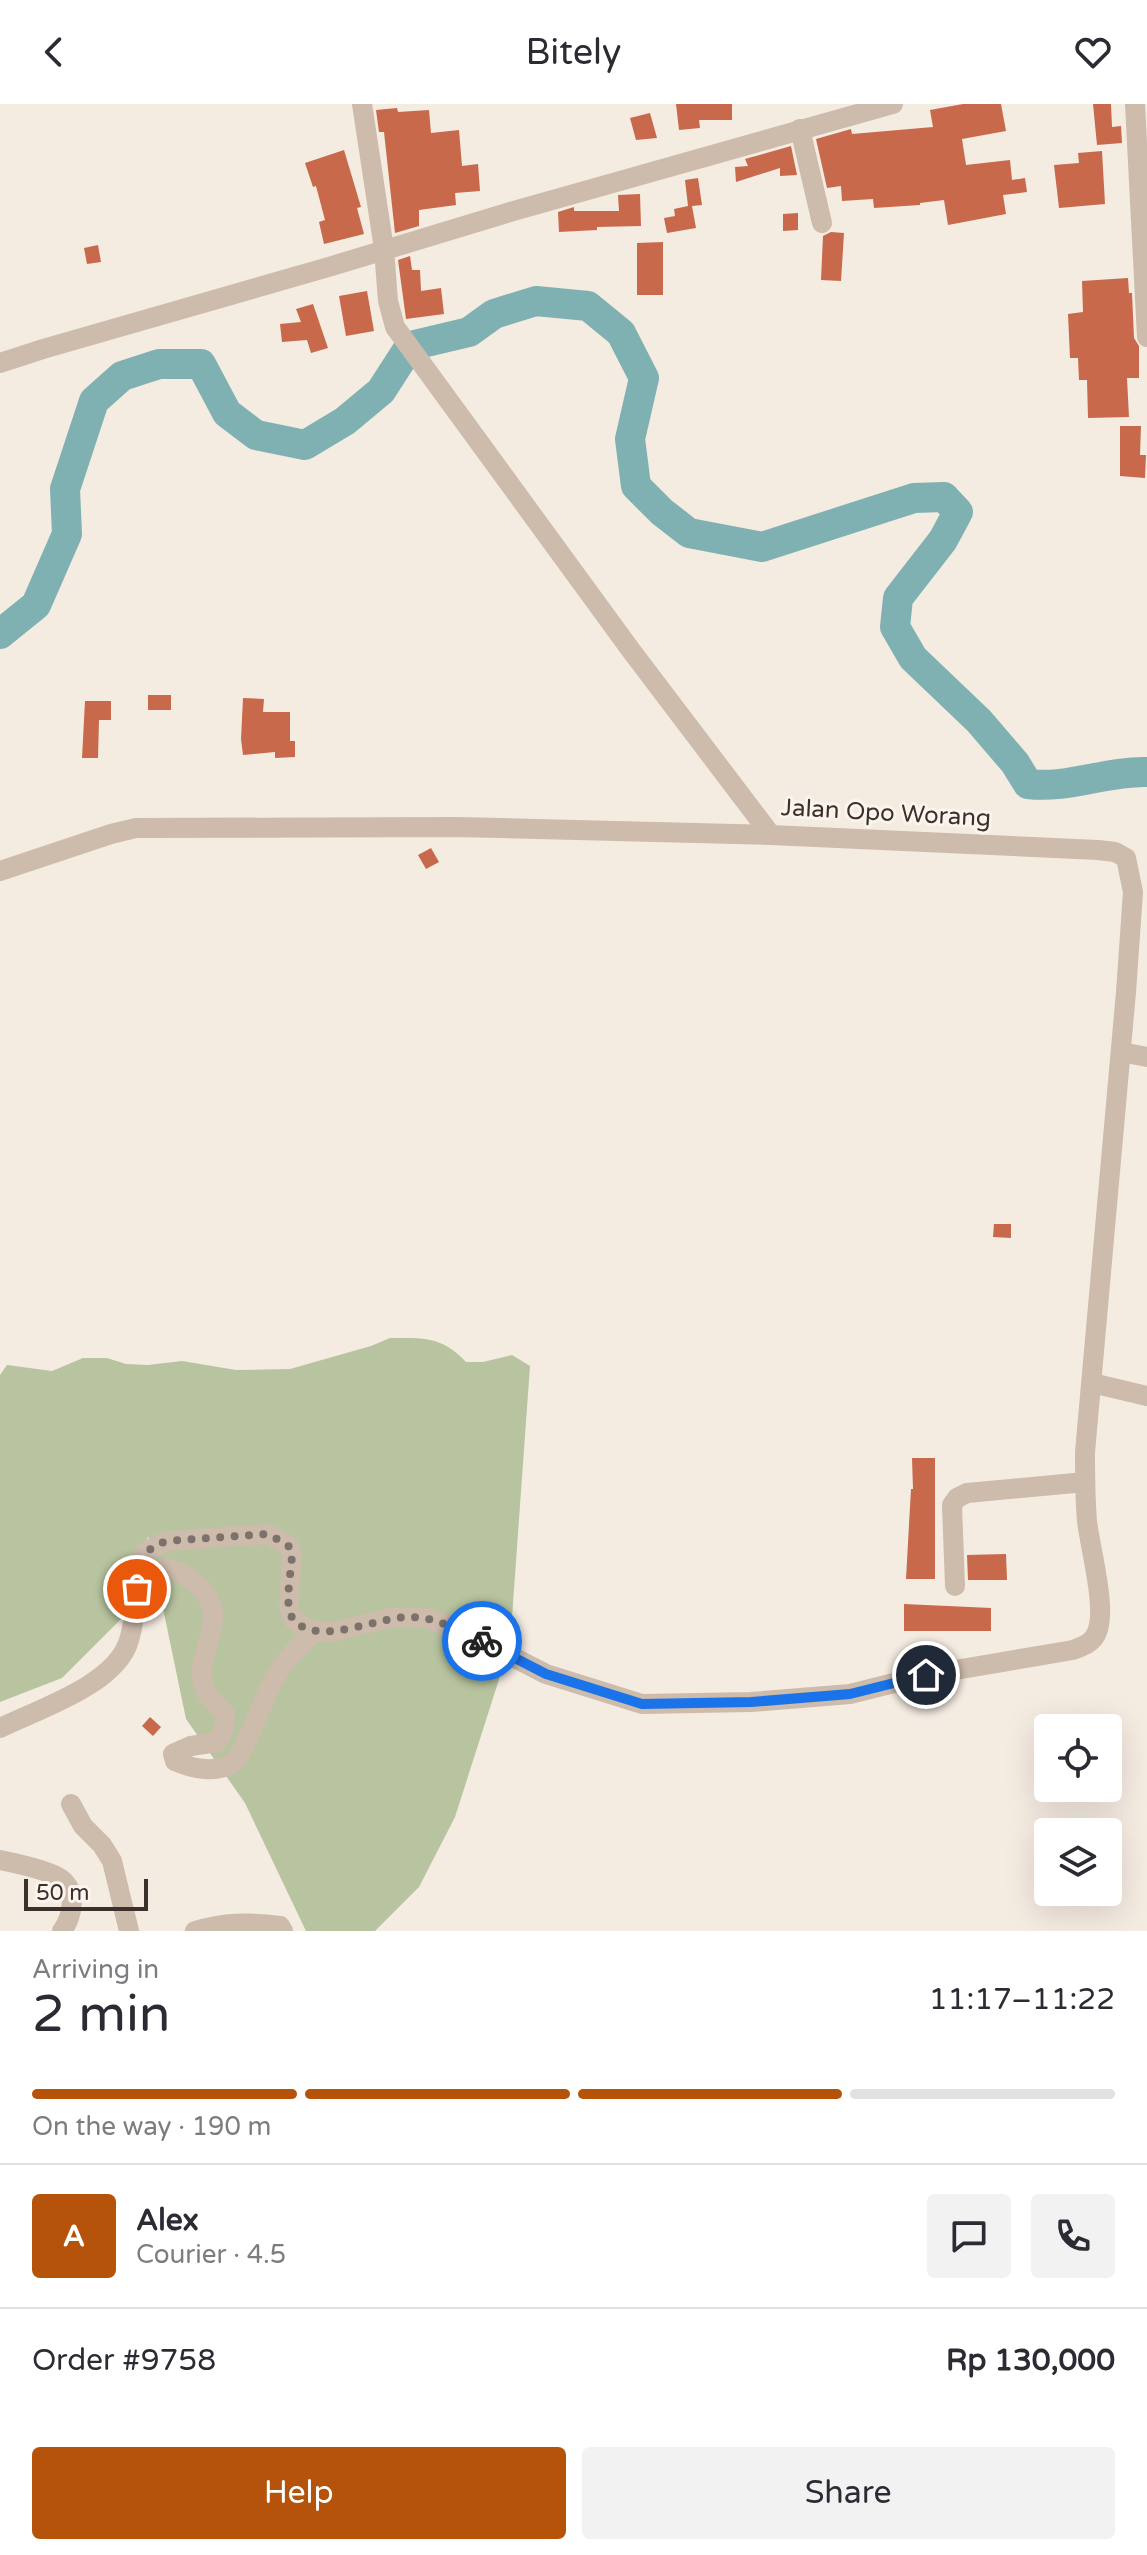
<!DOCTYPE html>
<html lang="en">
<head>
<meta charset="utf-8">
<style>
	body { margin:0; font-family:"Varela Round",sans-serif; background:#f2f2f3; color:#2b2b33; height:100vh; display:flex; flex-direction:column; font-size:30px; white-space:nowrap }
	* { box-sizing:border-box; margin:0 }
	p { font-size:26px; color:#7c7c81 }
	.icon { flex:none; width:44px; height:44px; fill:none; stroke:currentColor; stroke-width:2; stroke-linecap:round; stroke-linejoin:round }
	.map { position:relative; height:1827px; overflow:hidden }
	.side { display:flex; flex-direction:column; background:#fff; flex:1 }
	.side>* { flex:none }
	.controls { position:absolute; left:1034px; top:1610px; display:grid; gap:16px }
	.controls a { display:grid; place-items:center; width:88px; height:88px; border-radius:8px; background:#fff; box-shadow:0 8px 32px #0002; font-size:40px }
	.scale { position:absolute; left:24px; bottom:20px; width:124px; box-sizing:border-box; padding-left:8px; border:4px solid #3b302b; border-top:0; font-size:22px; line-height:28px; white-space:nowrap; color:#3b302b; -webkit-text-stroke:6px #fbf5ee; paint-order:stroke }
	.pin { position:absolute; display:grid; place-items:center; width:68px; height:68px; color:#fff; margin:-34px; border:4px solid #fff; border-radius:50%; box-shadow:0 2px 8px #0007 }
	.courier { position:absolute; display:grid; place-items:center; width:80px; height:80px; margin:-40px; border:6px solid #1a73e8; border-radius:50%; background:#fff; color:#222; box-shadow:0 2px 10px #0007 }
	.head em { font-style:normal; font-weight:600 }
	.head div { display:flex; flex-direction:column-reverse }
	.head { display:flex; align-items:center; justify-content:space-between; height:136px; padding:0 32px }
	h1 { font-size:52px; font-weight:600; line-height:60px }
	.bar { display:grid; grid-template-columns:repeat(4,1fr); gap:12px 8px; align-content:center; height:96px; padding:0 32px }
	.bar i { height:10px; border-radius:6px; background:#e1e1e2 }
	.bar .current { background:#b45309 }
	.bar p { grid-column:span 4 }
	.line { display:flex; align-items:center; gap:20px; padding:0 32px; border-top:2px solid #e1e1e2 }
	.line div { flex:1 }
	.round { display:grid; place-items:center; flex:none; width:84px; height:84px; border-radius:8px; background:#f2f2f3 }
	.action { display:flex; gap:16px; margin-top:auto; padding:16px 32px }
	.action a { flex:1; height:92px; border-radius:8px; background:#b45309; color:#fff; font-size:32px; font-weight:600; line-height:92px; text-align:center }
	.action a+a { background:#f2f2f3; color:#2b2b33 }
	header { display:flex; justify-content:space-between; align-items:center; height:104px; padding:0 32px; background:#fff; font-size:36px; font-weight:600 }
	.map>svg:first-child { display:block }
	.green { fill:#b8c4a0 }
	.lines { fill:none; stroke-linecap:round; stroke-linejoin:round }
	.river { stroke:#7fb0b2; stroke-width:30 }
	.building { fill:#c8694b }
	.minor { stroke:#cdbbac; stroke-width:20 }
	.done { stroke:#7c716b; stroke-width:8; stroke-dasharray:0 14.4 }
	.route { stroke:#1a73e8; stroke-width:10 }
	.labels { text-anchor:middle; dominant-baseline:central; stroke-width:6; stroke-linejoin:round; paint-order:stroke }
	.street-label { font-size:24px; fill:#3b302b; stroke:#fbf5ee }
</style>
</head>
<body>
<header><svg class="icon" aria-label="back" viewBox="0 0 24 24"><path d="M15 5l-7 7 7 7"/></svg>Bitely<svg class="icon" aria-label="heart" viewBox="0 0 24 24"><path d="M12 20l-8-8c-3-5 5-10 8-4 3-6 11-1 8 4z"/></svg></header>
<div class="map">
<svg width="1147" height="1827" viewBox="0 0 1147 1827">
	<rect width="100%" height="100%" fill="#f4ebe1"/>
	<path class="green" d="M390 1234C423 1234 442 1232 466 1258H483L512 1251 530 1262 510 1541 455 1713 419 1783 375 1827H306L245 1699 186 1615 148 1432 131 1505 62 1574 0 1598V1271L7 1261 52 1267 83 1254H107L126 1260 148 1261 182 1257 236 1266 290 1265 371 1242Z"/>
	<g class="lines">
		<path class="river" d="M0 530 36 501 67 430 65 385 94 297 122 272 159 260H201L227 309 256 331 305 341 345 317 381 287 410 242 469 228 494 210 536 197 588 202 621 229 644 274 630 335 636 382 662 408 689 429 762 443 914 394 944 393 958 408 943 436 898 494 895 523 913 554 979 617 1015 659 1028 680C1068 685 1106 667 1147 668"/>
	</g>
	<g class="building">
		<path d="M676 0H732V16H699L700 24 679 26Z"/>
		<path d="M963 0H1001L1006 27 962 35 966 61 1010 56 1012 76 1025 74 1027 88 1003 91 1006 110 948 121 944 96 920 99V101L874 104 873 95 842 97 841 82 827 84 816 35 851 25 852 30 933 23 930 6Z"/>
		<path d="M1093 0H1111L1112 23 1121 22 1122 39 1097 41Z"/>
		<path d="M397 4 398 8 429 6 431 29 459 26 462 62 478 60 480 87 455 89 456 101 419 106V122L395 129 384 28H379L376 6Z"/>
		<path d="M650 9 657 34 636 36 630 14Z"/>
		<path d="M791 42 797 71 780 72V64L736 78 735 63 748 62 745 55Z"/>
		<path d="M344 46 361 103 357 104 364 130 324 140 319 118 325 116 316 82 313 83 305 59Z"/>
		<path d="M1102 47 1105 100 1059 104 1054 61 1079 59 1078 49Z"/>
		<path d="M698 74 702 101 692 102 696 124 667 129 664 114 675 112 674 105 688 102 685 76Z"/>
		<path d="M640 90 641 122 597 123V126L559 128 558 108 574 103V107H619L618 91Z"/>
		<path d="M798 109V126L783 127V110Z"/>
		<path d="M831 128 844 129 841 177 821 176 823 132Z"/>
		<path d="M663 138V191H637V139Z"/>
		<path d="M98 141 101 158 87 160 84 144Z"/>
		<path d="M410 152 412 166H420L421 187 441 184 444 210 406 215 398 156Z"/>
		<path d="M1128 174 1129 189H1132L1134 234 1139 242V274H1127L1129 313 1088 314 1087 276H1079L1078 254H1070L1068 210 1083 208 1082 177Z"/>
		<path d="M367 187 374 227 346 232 339 192Z"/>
		<path d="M313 200 328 244 311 249 307 236 282 238 280 220 301 218 296 205Z"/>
		<path d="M1120 322H1141L1140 351H1146L1145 374 1120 372Z"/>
		<rect x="148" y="591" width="23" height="15"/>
		<path d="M243 594 264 595 263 608H290V637H295V653L275 654V648L243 651 241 635Z"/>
		<path d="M85 597H111V616H99L98 654H82Z"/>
		<path d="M431 744 439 758 426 765 418 751Z"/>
		<path d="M994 1120H1011V1134L993 1133Z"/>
		<path d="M912 1354H935V1475H906L911 1385H913Z"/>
		<path d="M1006 1450 1007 1476H968L967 1451Z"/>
		<path d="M904 1500 991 1504V1527H904Z"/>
		<path d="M150 1613 161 1623 153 1632 142 1622Z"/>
	</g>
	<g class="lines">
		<g class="minor">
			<path d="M1135 0 1147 233"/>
			<path d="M800 25 822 119"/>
			<path d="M0 259 43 245 332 162 510 108 893 0"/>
			<path d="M0 767 111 730 136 724 456 723 771 731"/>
			<path d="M1121 948 1147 953"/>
			<path d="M1092 1279 1147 1292"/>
			<path d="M955 1482 952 1401 957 1394 967 1389 1085 1378"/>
			<path d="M137 1485 152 1470 167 1464C179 1467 191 1474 200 1483 231 1514 196 1545 203 1579 206 1593 216 1599 225 1610 225 1621 224 1629 217 1638L191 1642 173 1650 175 1657C192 1665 217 1670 234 1658 244 1650 263 1595 272 1579 282 1559 299 1541 316 1527"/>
			<path d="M0 1624C39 1605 117 1580 129 1536 137 1510 136 1482 141 1456L145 1448 167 1437 268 1430 288 1441 292 1449 289 1504 293 1515 302 1522 316 1527 333 1528 390 1514H428L478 1535 546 1570 642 1600 751 1598 850 1590 926 1571 1073 1546C1083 1542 1093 1539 1097 1528 1107 1504 1090 1444 1087 1417 1085 1394 1085 1371 1085 1348L1126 888 1133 788 1126 754 1115 748 1098 746 771 731 630 545 395 223 388 197 384 145 362 0"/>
			<path d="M71 1700 83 1722 102 1741 112 1757 129 1827"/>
			<path d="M0 1756C15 1759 49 1766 61 1775 78 1788 72 1813 62 1827"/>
			<path d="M195 1827C225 1818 248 1818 280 1822L283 1827"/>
		</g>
	</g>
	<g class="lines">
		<path class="done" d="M137 1485C140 1458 139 1447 167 1437L268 1430 288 1441 292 1449C292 1466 283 1502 293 1515 318 1545 379 1511 412 1513 437 1514 460 1526 482 1537"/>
		<path class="route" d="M482 1537 546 1570 642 1600 751 1598 850 1590 926 1571"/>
	</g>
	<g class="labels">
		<g class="street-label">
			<text transform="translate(886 709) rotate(3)">Jalan Opo Worang</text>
		</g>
	</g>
</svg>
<div class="controls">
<a><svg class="icon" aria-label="locate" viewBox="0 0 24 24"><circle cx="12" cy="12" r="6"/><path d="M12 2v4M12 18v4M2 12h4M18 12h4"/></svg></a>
<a><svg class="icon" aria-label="layers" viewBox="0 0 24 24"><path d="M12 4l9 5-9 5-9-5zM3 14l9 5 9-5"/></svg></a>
</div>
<div class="scale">50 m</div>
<div class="pin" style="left:137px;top:1485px;background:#ea580c"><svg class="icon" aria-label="bag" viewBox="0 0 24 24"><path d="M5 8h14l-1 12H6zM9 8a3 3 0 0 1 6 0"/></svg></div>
<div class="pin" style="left:926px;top:1571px;background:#1f2937"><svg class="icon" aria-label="home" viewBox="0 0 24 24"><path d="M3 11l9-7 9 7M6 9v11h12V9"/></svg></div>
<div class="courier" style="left:482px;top:1537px"><svg class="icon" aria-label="bike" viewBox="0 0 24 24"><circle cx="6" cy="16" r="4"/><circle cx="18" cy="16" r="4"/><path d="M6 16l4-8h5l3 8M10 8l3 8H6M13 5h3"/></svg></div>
</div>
<section class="side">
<div class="head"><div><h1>2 min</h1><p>Arriving in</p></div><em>11:17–11:22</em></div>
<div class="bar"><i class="current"></i><i class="current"></i><i class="current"></i><i></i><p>On the way · 190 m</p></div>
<div class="line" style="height:144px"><b class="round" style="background:#b45309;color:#fff">A</b><div><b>Alex</b><p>Courier · 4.5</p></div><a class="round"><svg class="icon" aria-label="chat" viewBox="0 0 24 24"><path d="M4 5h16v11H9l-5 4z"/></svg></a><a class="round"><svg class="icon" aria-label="phone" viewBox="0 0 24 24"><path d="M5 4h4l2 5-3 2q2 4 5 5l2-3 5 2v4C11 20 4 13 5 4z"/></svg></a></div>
<div class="line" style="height:104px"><div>Order #9758</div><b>Rp 130,000</b></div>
<div class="action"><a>Help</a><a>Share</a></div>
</section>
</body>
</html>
